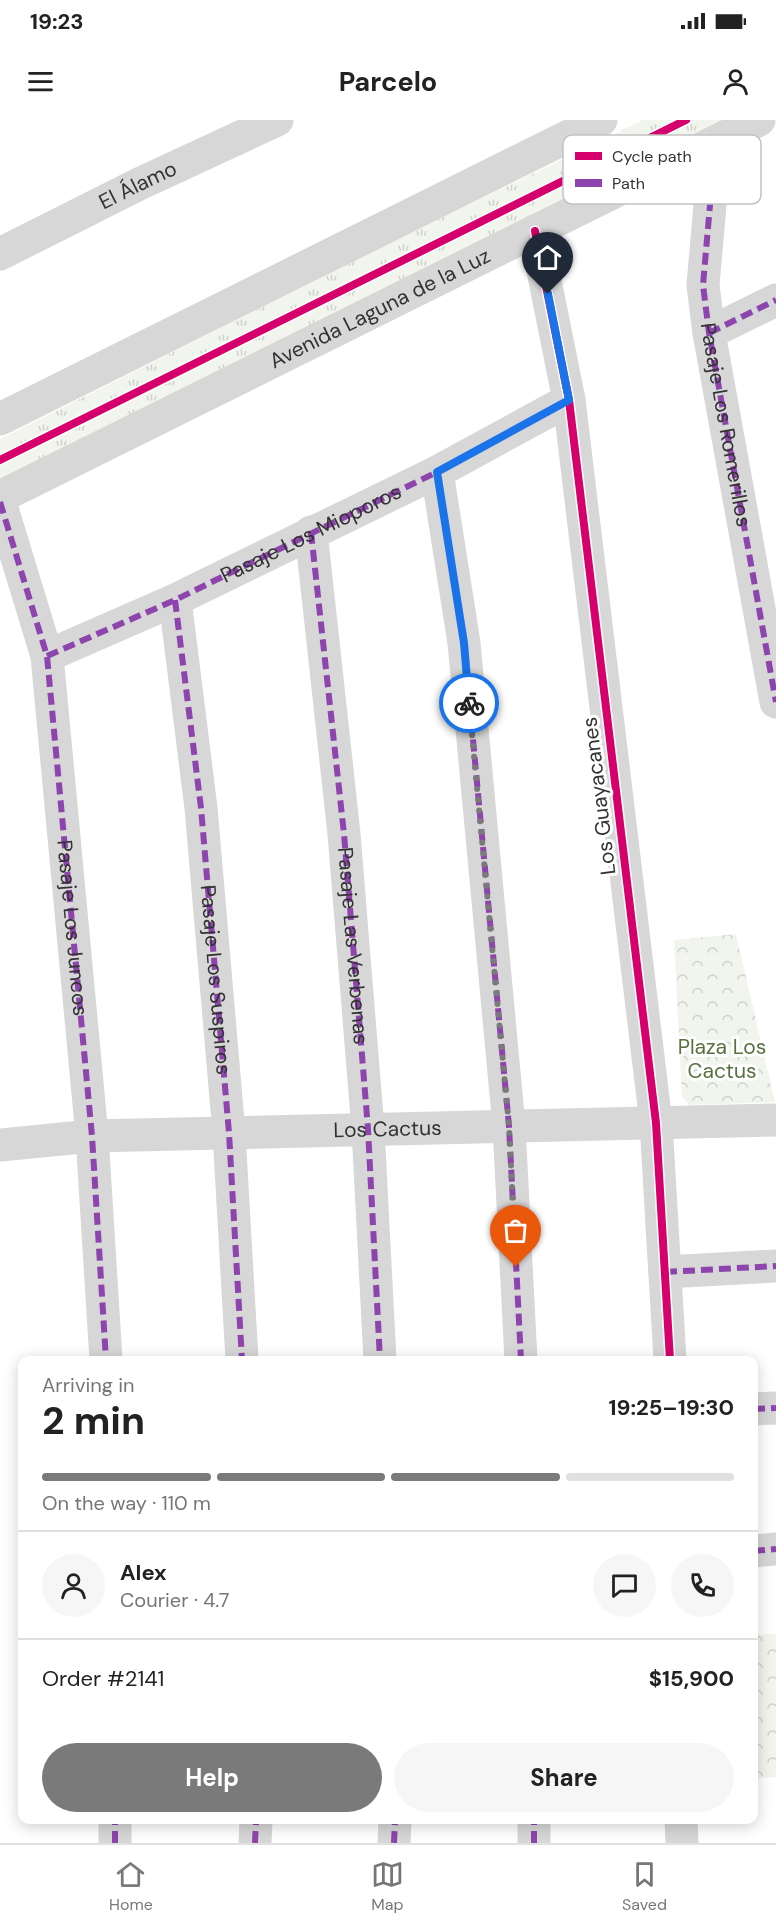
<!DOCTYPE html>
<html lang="en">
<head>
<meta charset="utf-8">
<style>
	body { margin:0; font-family:"DM Sans",sans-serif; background:#f6f6f6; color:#222; height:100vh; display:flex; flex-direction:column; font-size:22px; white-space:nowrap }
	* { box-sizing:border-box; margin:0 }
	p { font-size:20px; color:#767676 }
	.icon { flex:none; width:33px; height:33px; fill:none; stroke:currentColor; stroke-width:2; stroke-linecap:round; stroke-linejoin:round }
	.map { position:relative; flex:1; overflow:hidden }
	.details { position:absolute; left:18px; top:1236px; width:740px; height:468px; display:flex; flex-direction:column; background:#fff; border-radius:12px; box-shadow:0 3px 15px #0003 }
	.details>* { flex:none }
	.pin { position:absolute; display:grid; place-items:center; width:51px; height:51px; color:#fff; margin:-62px -26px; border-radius:50% 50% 50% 0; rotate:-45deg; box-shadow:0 0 6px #0007 }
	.pin .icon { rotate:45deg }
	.courier { position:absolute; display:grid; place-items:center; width:60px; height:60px; margin:-30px; border:4px solid #1a73e8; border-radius:50%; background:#fff; color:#222; box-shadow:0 2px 8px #0007 }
	.head em { font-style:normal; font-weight:700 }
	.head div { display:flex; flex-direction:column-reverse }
	.head { display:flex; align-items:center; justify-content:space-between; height:102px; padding:0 24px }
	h1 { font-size:39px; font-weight:700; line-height:45px }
	.bar { display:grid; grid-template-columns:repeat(4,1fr); gap:9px 6px; align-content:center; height:72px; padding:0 24px }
	.bar i { height:8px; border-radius:4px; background:#e0e0e0 }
	.bar .on { background:#7a7a7a }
	.bar p { grid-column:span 4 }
	.line { display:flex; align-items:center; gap:15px; padding:0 24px; border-top:2px solid #e0e0e0 }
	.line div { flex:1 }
	.round { display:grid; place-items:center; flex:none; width:63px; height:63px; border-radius:32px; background:#f6f6f6 }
	.button { display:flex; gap:12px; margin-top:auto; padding:12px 24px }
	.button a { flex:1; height:69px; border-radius:36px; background:#7a7a7a; color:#fff; font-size:24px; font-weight:700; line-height:69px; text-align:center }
	.button a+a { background:#f6f6f6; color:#222 }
	.status { display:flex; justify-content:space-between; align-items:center; height:42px; padding:0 30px; background:#fff; direction:ltr }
	.status svg { height:16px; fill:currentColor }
	header { display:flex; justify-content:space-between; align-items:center; height:78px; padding:0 24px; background:#fff; font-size:27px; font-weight:700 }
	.dock { display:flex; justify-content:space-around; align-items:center; height:84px; border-top:2px solid #e0e0e0; background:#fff; font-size:16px; color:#767676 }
	.dock a { display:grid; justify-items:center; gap:3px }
	.dock .on { color:#7a7a7a }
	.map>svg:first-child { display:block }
	.grass { fill:url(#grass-tufts) }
	.park { fill:url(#park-crowns) }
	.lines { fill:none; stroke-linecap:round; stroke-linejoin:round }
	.minor { stroke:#d7d7d7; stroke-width:33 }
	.quiet { stroke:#8e44ad; stroke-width:6; stroke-dasharray:12 6; stroke-linecap:butt }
	.cycleway-casing { stroke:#fff; stroke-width:11 }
	.cycleway { stroke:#d6006c; stroke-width:8 }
	.done { stroke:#7a7a7a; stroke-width:6; stroke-dasharray:0 10.8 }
	.route { stroke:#1a73e8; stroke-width:8 }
	.labels { text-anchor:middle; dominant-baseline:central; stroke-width:6; stroke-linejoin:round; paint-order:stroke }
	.street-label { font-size:21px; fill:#333; stroke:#fff }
	.park-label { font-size:21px; fill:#56703f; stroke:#fff }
	.key { fill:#fff; stroke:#c2c2c2; stroke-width:1.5 }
	.key-label { font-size:16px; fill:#333 }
</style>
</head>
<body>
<div class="status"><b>19:23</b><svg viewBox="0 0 49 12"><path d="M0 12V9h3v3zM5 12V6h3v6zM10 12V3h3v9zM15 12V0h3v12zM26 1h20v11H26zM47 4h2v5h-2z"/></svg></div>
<header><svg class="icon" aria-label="menu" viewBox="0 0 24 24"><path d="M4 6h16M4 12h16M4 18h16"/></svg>Parcelo<svg class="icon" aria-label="person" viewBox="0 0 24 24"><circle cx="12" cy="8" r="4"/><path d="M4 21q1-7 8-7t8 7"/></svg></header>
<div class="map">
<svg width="776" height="1723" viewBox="0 0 776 1723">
	<defs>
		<pattern id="grass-tufts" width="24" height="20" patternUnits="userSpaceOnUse" patternTransform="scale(1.5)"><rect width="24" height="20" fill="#f1f5ed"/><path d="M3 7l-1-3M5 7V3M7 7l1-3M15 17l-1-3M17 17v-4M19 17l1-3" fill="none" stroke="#cfd2cc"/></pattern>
		<pattern id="park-crowns" width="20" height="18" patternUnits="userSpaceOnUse" patternTransform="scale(1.5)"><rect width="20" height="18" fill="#f1f5ed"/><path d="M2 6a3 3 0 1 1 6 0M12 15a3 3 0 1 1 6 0" fill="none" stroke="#cfd2cc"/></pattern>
	</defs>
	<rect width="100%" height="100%" fill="#fff"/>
	<path class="grass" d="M643 0H725L0 359V319L386 125Z"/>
	<g class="park">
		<path d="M736 814 775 982 689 985 682 977 674 820Z"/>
		<path d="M776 1514V1657L753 1659V1515Z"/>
	</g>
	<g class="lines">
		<g class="minor">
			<path d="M710 25V85L703 165 709 213 776 582"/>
			<path d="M535 111 569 280 656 1003 670 1240"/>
			<path id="s1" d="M0 134 139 64 277 0"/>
			<path d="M709 213 776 180"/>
			<path d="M0 299 601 0"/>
			<path d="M437 352 464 523 509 1006 521 1240"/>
			<path id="s2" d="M0 377 759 0"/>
			<path id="s3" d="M0 382 47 536 92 1016 106 1240"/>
			<path id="s4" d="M311 412 344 714 368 1009 380 1240"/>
			<path d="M175 480 201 688 229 1013 242 1240"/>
			<path d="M47 536 175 480 437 352 569 280"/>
			<path id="s5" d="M0 1025 92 1016 776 1000"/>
			<path d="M665 1152 776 1146"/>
			<path d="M753 1289 776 1288"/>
			<path d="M753 1431 776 1429"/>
			<path d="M681 1700 682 1723"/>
			<path d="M115 1723V1700"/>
			<path d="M255 1723 256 1700"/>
			<path d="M394 1723 395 1700"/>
			<path d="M534 1723V1700"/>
		</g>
		<g class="quiet">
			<path id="s6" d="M710 25V85L703 165 709 213 776 582"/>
			<path d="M709 213 776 180"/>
			<path d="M437 352 464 523 509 1006 521 1240"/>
			<path d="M0 382 47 536 92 1016 106 1240"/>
			<path d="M311 412 344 714 368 1009 380 1240"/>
			<path id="s7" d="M175 480 201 688 229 1013 242 1240"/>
			<path id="s8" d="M47 536 175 480 437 352 569 280"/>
			<path d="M665 1152 776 1146"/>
			<path d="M753 1289 776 1288"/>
			<path d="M753 1431 776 1429"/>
			<path d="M115 1723V1700"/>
			<path d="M255 1723 256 1700"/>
			<path d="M394 1723 395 1700"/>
			<path d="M534 1723V1700"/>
		</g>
		<g class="cycleway-casing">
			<g id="cycleway">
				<path d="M535 111 569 280 656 1003 670 1240"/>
				<path d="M0 340 686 0"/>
			</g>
		</g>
		<use href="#cycleway" class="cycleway"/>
	</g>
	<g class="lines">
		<path class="done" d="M469 583 509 1006 516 1147"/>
		<path class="route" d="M469 583 464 523 437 352 569 280 548 174"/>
	</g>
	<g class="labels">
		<g class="street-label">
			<text stroke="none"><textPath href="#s1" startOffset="154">El Álamo</textPath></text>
			<text stroke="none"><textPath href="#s2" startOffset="424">Avenida Laguna de la Luz</textPath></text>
			<text stroke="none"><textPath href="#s6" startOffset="282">Pasaje Los Romerillos</textPath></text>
			<text stroke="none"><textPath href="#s8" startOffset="291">Pasaje Los Mioporos</textPath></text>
			<text transform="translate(599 676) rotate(-97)">Los Guayacanes</text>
			<text stroke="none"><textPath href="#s3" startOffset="434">Pasaje Los Juncos</textPath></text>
			<text stroke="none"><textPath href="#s4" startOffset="416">Pasaje Las Verbenas</textPath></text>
			<text stroke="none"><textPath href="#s7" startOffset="382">Pasaje Los Suspiros</textPath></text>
			<text stroke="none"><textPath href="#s5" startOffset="388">Los Cactus</textPath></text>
		</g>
		<g class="park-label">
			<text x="722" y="927">Plaza Los<tspan x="722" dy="24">Cactus</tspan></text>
		</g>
	</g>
	<rect x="563" y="15" width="198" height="69" rx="9" class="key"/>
	<rect x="575" y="32" width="27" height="8" fill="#d6006c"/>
	<rect x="575" y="59" width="27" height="8" fill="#8e44ad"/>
	<g class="key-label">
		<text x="612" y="42">Cycle path</text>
		<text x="612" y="69">Path</text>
	</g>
</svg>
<div class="pin" style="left:516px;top:1147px;background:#ea580c"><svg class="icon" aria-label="bag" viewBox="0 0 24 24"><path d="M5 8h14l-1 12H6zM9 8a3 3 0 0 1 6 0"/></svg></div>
<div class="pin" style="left:548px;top:174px;background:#1f2937"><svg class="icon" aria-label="home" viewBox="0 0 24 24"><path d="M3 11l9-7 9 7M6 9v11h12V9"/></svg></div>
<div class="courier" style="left:469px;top:583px"><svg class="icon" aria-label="bike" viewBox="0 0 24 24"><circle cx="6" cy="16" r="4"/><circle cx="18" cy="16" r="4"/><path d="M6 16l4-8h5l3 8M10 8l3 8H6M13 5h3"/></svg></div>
<section class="details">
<div class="head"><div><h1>2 min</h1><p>Arriving in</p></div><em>19:25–19:30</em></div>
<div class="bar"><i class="on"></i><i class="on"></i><i class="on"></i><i></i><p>On the way · 110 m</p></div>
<div class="line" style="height:108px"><a class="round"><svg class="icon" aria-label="person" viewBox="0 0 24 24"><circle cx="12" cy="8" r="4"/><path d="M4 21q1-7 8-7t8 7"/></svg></a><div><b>Alex</b><p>Courier · 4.7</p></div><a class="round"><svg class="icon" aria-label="chat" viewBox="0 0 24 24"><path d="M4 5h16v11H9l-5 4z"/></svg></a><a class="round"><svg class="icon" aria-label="phone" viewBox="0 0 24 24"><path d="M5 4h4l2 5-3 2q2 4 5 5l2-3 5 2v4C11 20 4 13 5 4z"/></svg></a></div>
<div class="line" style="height:78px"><div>Order #2141</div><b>$15,900</b></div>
<div class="button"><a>Help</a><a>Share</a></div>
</section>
</div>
<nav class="dock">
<a class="on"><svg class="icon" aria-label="home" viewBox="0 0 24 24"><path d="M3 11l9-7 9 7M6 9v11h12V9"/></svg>Home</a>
<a><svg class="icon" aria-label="map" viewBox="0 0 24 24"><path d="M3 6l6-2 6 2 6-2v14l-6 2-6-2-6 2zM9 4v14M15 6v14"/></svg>Map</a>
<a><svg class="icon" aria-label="saved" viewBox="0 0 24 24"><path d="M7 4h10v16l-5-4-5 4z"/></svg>Saved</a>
</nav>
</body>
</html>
